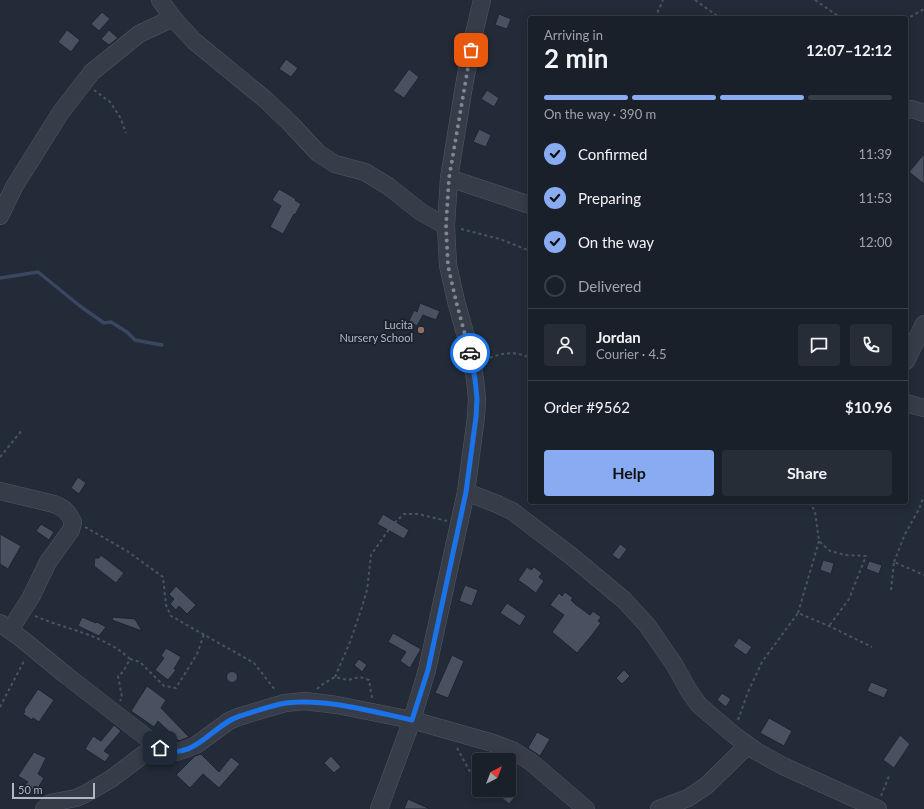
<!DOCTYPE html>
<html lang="en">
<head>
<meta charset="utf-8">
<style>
	body { margin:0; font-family:Lato,sans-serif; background:#272d36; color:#f1f3f6; height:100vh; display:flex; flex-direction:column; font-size:15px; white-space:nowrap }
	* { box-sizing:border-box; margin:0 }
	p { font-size:13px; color:#9fa3a8 }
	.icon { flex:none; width:22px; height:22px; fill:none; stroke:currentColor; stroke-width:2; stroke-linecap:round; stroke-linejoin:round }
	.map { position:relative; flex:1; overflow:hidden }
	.drawer { position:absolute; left:528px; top:16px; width:380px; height:488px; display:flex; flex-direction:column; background:#1a202a; border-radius:4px; box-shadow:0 2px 10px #0003,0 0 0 1px #383e47 }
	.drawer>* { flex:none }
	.needle { width:26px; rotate:42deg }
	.buttons { position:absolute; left:472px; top:753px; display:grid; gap:8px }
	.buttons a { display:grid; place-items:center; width:44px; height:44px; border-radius:4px; background:#1a202a; box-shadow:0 2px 10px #0003,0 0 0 1px #383e47; font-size:20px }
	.scale { position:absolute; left:12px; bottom:10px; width:83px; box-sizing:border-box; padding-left:4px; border:2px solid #b1b8c5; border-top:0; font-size:11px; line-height:14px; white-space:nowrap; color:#b1b8c5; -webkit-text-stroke:3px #1c222e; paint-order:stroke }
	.pin { position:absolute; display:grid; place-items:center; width:34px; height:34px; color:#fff; margin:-17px; border-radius:8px; box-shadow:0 2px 6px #0006 }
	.courier { position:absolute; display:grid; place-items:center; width:40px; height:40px; margin:-20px; border:3px solid #1a73e8; border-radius:50%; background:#fff; color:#222; box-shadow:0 1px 5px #0007 }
	.summary em { font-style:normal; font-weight:700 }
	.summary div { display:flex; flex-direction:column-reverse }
	.summary { display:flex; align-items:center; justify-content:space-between; height:68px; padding:0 16px }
	h1 { font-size:26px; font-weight:700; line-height:30px }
	.bar { display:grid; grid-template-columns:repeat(4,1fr); gap:6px 4px; align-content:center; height:48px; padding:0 16px }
	.bar i { height:5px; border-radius:3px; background:#383e47 }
	.bar .on { background:#89abf2 }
	.bar p { grid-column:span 4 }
	.line { display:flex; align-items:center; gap:10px; padding:0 16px; border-top:1px solid #383e47 }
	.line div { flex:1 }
	.round { display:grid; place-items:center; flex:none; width:42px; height:42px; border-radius:4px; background:#272d36 }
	ol { padding:0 16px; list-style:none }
	li { display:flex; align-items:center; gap:12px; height:44px }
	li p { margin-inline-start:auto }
	li .icon { padding:4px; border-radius:50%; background:#89abf2; color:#111; stroke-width:4 }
	li:last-child { color:#9fa3a8 }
	li i { width:22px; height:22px; border:2px solid #383e47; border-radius:50% }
	.button { display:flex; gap:8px; margin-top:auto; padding:8px 16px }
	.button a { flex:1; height:46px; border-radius:4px; background:#89abf2; color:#111; font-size:16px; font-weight:700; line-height:46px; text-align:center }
	.button a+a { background:#272d36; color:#f1f3f6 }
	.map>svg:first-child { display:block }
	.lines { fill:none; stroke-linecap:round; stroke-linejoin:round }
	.stream { stroke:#394761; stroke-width:3.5 }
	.building { fill:#495161; stroke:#1d2430 }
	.minor-casing { stroke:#515864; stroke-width:18 }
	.path { stroke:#46575b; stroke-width:2; stroke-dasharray:3 3; stroke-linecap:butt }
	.minor { stroke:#363d49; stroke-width:17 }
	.done { stroke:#7f8794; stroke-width:4; stroke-dasharray:0 7.2 }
	.route { stroke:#1a73e8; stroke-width:5 }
	.education-dot { fill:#8d6e63; stroke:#1c222e; stroke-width:1.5 }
	.labels { text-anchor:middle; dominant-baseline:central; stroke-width:4; stroke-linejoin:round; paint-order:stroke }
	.poi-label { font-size:11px; fill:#b1b8c5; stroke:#1c222e; text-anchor:end }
</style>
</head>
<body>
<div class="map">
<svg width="924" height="809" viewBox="0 0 924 809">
	<rect width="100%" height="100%" fill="#232b38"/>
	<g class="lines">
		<path class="stream" d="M0 278 38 272 80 306 104 323 111 322 127 332 135 340 162 345"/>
	</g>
	<g class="building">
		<path d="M102 12 110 19 99 31 91 24Z"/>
		<path d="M499 14 511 19 507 29 495 25Z"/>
		<path d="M67 30 80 40 71 52 58 42Z"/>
		<path d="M109 30 118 38 109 45 101 39Z"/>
		<path d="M286 59 298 68 291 77 279 69Z"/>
		<path d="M409 69 419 77 404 98 393 91Z"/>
		<path d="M487 90 499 98 494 107 481 99Z"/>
		<path d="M479 129 491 135 486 147 473 142Z"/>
		<path d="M924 154V184L909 172Z"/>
		<path d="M279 189 296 199 295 200 301 204 295 215 294 214 283 234 270 227 281 206 272 200Z"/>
		<path d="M420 303 440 311 436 320 423 315 417 326 409 321 414 310 417 312Z"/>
		<path d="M78 477 86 483 79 494 71 488Z"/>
		<path d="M383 514 409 530 404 539 377 524Z"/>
		<path d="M41 524 54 532 49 540 36 531Z"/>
		<path d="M0 534 21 546 8 569 0 564Z"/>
		<path d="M620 544 627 549 619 560 612 555Z"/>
		<path d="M101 555 124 573 116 583 94 566 95 558H99Z"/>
		<path d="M823 560 834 563 831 574 820 570Z"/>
		<path d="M869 561 882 565 879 574 866 569Z"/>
		<path d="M527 567 531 570 534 567 542 573 539 577 544 581 536 593 518 580Z"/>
		<path d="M465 585 478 590 472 606 459 601Z"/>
		<path d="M176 586 196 605 187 614 179 606 176 610 170 604 174 599 169 594Z"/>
		<path d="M565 592 573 598 571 600 575 604 590 615 593 611 601 617 598 621 601 623 592 635 577 653 552 632 564 615 550 605 559 593 562 596Z"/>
		<path d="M507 603 526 616 520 626 500 613Z"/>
		<path d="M82 617 96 623 97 622 106 627 99 636 78 626Z"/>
		<path d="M113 617 135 619 142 631 112 620Z"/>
		<path d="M393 633 421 649 410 668 400 661 406 652 388 642Z"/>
		<path d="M739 638 752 647 746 655 733 646Z"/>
		<path d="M166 648 181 657 174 669 176 670 168 680 155 670 164 658 161 656Z"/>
		<path d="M452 655 464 661 448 698 435 693Z"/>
		<path d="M359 659 367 665 362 672 354 665Z"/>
		<path d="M624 670 630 676 622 684 616 678Z"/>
		<circle cx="232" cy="677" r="5.5"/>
		<path d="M871 682 888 689 884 698 867 691Z"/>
		<path d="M147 686 166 700 161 708 189 737 179 741 158 721 154 727 131 711Z"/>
		<path d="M38 689 54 700 39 722 33 718 32 720 23 714 25 712 24 710Z"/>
		<path d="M722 693 731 699 726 707 717 700Z"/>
		<path d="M769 718 792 731 784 746 760 733Z"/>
		<path d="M114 725 121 731 104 751 110 755 105 762 85 749 93 736 101 741Z"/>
		<path d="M537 732 550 739 540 756 528 748Z"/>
		<path d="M900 735 910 744 894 768 883 760Z"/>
		<path d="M34 752 46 758 38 774 44 778 38 788 35 786 33 790 25 785 28 782 18 776Z"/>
		<path d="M201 754 219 772 231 757 240 764 219 788 203 774 190 788 176 775 195 756Z"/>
		<path d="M331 756 341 767 334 773 324 763Z"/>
		<path d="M511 789 517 795 509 804 502 798Z"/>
		<path d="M408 799 430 809H404Z"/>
	</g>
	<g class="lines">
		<g class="minor-casing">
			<g id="minor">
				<path d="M160 0 173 18 194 41 266 100 290 123 318 153 335 164 365 172 388 186 421 212 446 226"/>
				<path d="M906 110 912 109 924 113"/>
				<path d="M449 178 530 205"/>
				<path d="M0 216 14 187 61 112 92 72 139 34 173 18"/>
				<path d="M906 361 924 324"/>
				<path d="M906 403 924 408"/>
				<path d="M0 491 54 504C65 508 68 512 73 522L71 530 48 562 31 597 10 630"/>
				<path d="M466 492 497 504 512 511 570 555 624 600 647 625 674 664 689 691 699 705 734 735 756 751 783 766 878 809"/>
				<path d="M0 623 22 639 67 676 160 748"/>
				<path d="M44 809 50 803 76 798 85 794 111 779 144 754 152 750 160 748 169 752H176L186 749 196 745 229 721 238 717 285 703 305 701 337 705 412 720 493 743 514 751 531 762 586 809"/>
				<path d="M379 809 412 720 427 670 466 492 476 417 477 399 475 379 470 351 456 301 448 265 446 226 449 178 464 86 473 38 482 0"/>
				<path d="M659 809 688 798 706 786 747 746"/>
			</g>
		</g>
		<g class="path">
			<path d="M695 0 720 18"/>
			<path d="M815 0 841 18"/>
			<path d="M655 18 663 0"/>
			<path d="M906 21 910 17 924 9"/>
			<path d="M94 90 110 102 120 117 126 133"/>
			<path d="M461 229 500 239 530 251"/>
			<path d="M484 360C502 353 513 350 530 358"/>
			<path d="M0 457 23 429"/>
			<path d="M809 502 815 511 819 541 830 551 845 555 866 556 849 599 829 626"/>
			<path d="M85 527 127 551 163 577 166 605 171 616 254 663 276 691"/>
			<path d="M894 562 905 534 919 509 924 496"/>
			<path d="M891 590 894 562 924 575"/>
			<path d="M798 613 819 541"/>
			<path d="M35 616C67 630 103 634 130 659L123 672 118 676 122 697 120 701"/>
			<path d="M130 659 140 662 164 686 176 688 197 654 204 634"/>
			<path d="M335 677 350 642 362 607 367 590 371 555 392 525 404 514H418L447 521"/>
			<path d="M317 689 323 684 335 677 348 680 360 677 369 680 372 698"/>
			<path d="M0 707 25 659"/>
			<path d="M738 720 748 692 762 662 798 613 829 626 872 647"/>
			<path d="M457 748 479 788"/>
			<path d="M480 790 484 798"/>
			<path d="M881 796 889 776"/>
		</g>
		<use href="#minor" class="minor"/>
	</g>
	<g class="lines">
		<path class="done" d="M470 353 456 301 448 266 446 226 449 178 471 50"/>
		<path class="route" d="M160 748C194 763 211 725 240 716 253 712 273 705 286 703 325 698 374 712 412 720L428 670 466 492 476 417 477 399 475 379 470 353"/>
	</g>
	<circle class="education-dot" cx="421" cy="330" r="4"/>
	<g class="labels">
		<g class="poi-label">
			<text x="413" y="324">Lucita<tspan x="413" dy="13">Nursery School</tspan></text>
		</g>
	</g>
</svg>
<div class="buttons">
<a><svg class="needle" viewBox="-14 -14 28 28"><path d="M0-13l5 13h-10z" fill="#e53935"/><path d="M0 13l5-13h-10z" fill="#9fa3a8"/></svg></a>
</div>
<div class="scale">50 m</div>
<div class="pin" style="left:471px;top:50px;background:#ea580c"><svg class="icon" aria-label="bag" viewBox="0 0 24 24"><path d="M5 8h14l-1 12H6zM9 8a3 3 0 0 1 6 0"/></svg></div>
<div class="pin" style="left:160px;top:748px;background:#1f2937"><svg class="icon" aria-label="home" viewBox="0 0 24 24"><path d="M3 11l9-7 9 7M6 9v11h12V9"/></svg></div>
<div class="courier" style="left:470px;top:353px"><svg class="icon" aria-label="car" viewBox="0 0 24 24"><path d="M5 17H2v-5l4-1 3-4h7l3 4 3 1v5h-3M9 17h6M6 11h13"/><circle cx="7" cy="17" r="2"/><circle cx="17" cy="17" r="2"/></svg></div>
<section class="drawer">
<div class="summary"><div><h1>2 min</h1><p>Arriving in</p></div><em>12:07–12:12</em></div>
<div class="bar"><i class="on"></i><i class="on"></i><i class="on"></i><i></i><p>On the way · 390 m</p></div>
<ol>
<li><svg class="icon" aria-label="check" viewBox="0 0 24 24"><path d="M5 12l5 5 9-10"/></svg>Confirmed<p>11:39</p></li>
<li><svg class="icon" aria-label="check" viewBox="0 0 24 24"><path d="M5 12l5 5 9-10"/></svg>Preparing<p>11:53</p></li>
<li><svg class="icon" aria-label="check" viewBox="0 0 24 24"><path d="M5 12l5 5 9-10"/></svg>On the way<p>12:00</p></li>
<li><i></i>Delivered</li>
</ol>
<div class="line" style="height:72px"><a class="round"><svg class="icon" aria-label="person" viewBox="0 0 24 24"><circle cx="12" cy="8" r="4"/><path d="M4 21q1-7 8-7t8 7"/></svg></a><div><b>Jordan</b><p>Courier · 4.5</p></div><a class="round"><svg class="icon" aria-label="chat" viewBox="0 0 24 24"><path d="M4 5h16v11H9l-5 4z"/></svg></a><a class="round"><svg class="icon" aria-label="phone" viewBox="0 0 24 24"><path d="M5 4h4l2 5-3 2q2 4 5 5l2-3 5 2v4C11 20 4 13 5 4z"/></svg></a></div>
<div class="line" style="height:52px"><div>Order #9562</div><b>$10.96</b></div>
<div class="button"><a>Help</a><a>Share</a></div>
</section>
</div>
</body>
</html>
